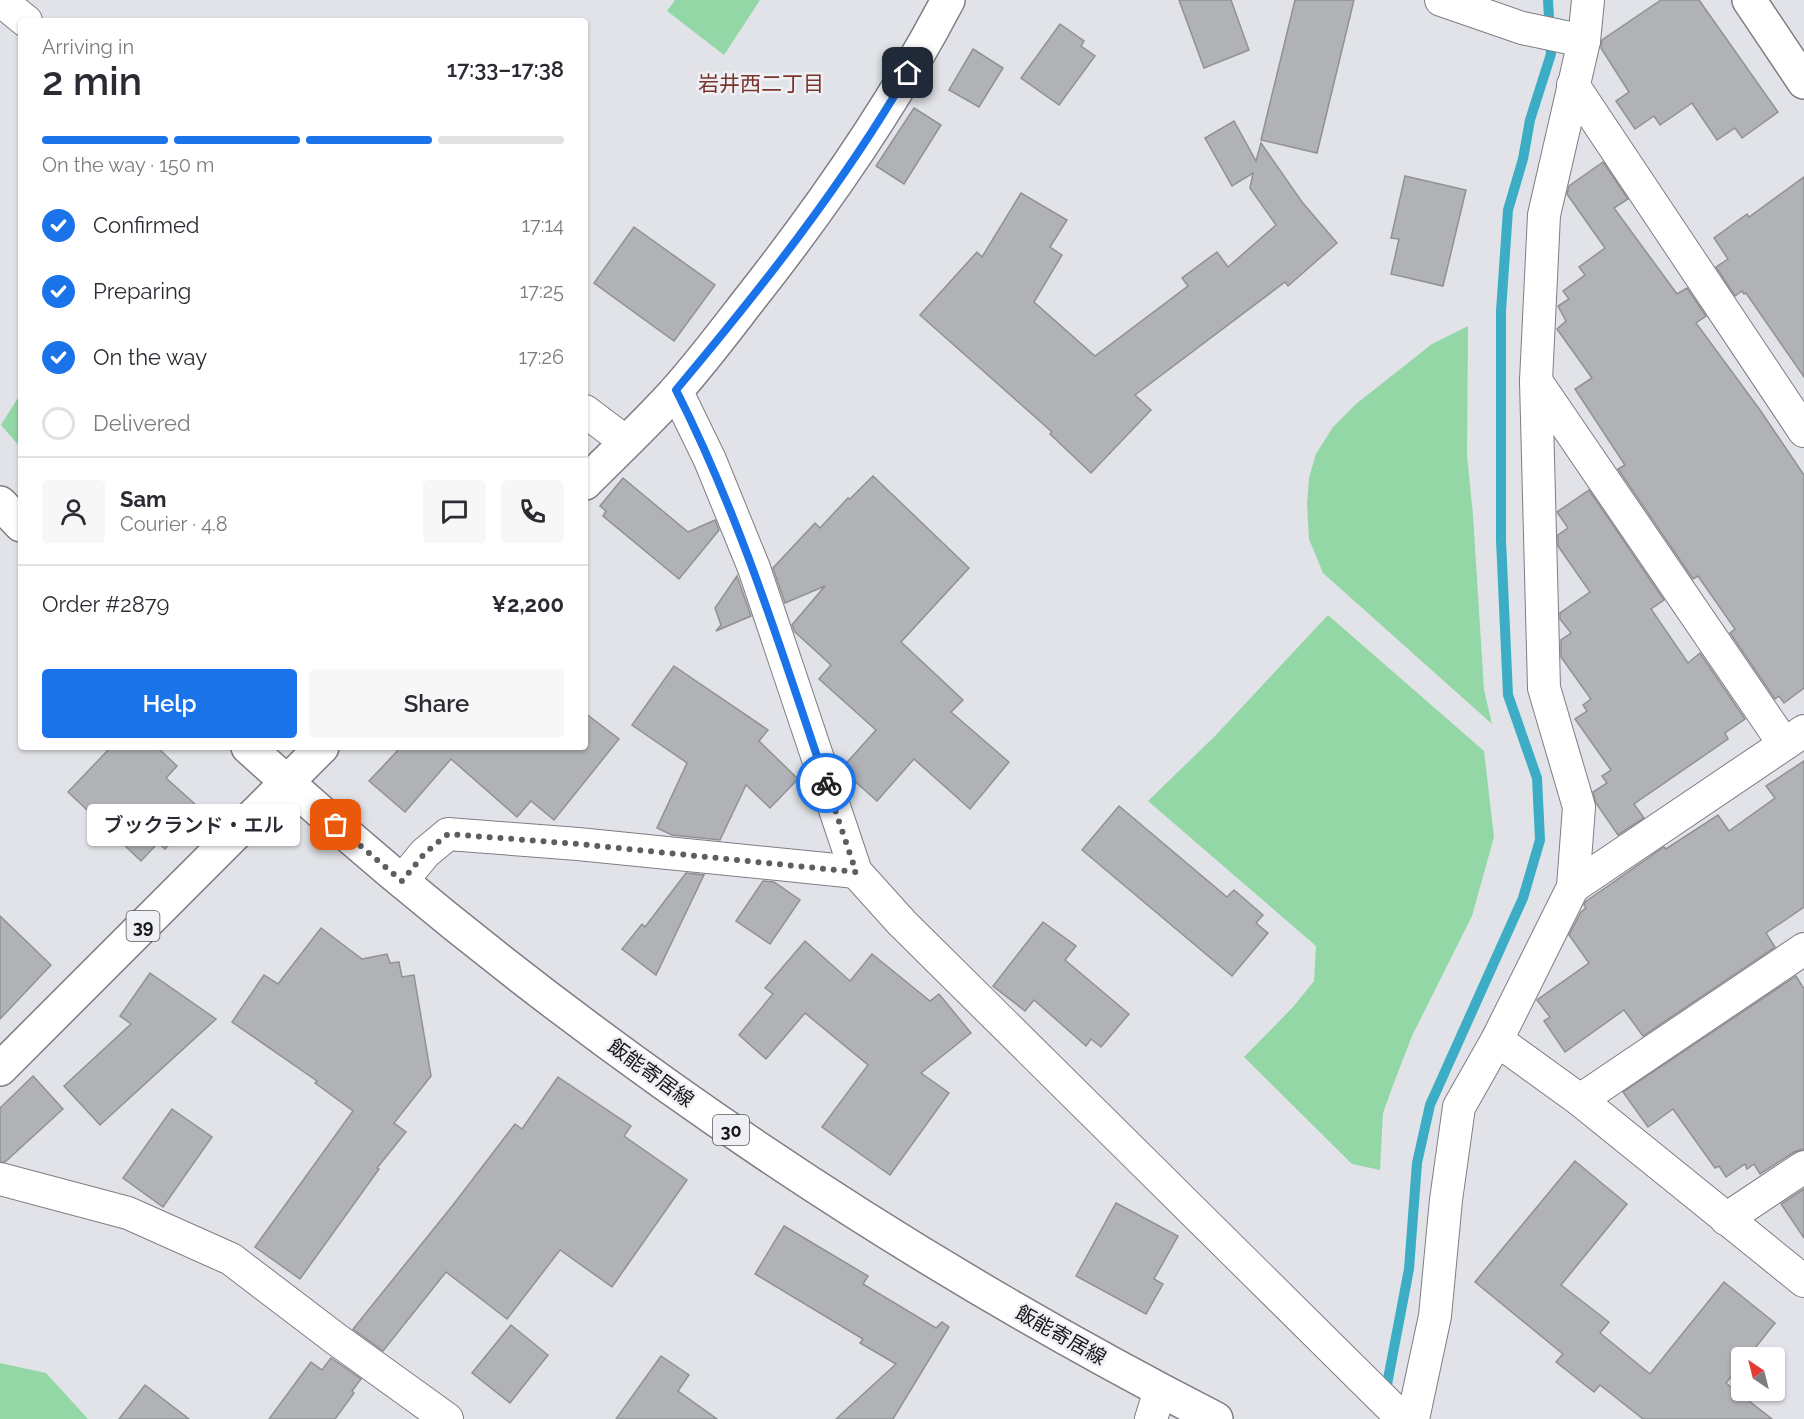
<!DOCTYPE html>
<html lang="en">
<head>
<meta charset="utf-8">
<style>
	body { margin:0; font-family:Raleway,"Noto Sans JP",sans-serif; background:#f7f7f7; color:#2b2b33; height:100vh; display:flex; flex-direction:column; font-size:22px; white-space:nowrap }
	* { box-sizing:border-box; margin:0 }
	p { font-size:20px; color:#7c7c81 }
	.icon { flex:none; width:33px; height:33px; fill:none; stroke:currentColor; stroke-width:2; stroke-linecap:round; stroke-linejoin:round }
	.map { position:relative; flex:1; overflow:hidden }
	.drawer { position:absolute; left:18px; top:18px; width:570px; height:732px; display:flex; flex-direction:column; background:#fff; border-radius:6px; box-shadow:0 2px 4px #0004 }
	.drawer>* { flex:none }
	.needle { width:39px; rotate:325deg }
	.fabs { position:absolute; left:1731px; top:1347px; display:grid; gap:12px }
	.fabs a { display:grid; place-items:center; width:54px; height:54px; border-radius:6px; background:#fff; box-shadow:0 2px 4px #0004; font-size:30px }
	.pin { position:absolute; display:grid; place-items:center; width:51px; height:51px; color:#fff; margin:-26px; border-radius:12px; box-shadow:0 3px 9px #0006 }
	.courier { position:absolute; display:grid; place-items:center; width:60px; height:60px; margin:-30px; border:4px solid #1a73e8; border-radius:50%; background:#fff; color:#222; box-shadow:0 2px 8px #0007 }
	.bubble { position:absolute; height:42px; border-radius:6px; background:#fff; box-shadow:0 2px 4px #0004; font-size:20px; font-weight:600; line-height:42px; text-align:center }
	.head em { font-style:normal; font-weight:600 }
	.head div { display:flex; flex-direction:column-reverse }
	.head { display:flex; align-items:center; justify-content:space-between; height:102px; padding:0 24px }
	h1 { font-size:39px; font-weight:600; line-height:45px }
	.bar { display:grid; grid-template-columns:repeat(4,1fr); gap:9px 6px; align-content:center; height:72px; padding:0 24px }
	.bar i { height:8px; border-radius:4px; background:#e1e1e2 }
	.bar .selected { background:#1a73e8 }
	.bar p { grid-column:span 4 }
	.line { display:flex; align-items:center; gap:15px; padding:0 24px; border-top:2px solid #e1e1e2 }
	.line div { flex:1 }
	.round { display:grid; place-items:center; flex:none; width:63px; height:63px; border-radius:6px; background:#f7f7f7 }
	ol { padding:0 24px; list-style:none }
	li { display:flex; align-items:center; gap:18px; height:66px }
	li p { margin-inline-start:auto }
	li .icon { padding:6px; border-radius:50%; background:#1a73e8; color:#fff; stroke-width:4 }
	li:last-child { color:#7c7c81 }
	li i { width:33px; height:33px; border:3px solid #e1e1e2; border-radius:50% }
	.action { display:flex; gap:12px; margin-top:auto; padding:12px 24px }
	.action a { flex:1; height:69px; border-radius:6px; background:#1a73e8; color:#fff; font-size:24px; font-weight:600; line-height:69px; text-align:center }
	.action a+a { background:#f7f7f7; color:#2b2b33 }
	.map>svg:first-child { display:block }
	.green { fill:#93d7a6 }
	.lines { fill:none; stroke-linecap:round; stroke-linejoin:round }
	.stream { stroke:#3dadc5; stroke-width:10 }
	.building { fill:#b0b2b6; stroke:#909195; stroke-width:1.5 }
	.street-casing { stroke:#7d7e83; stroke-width:34 }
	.secondary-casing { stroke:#7d7e83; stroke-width:36 }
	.primary-casing { stroke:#7d7e83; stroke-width:36 }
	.street { stroke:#fff; stroke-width:32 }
	.secondary { stroke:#fff; stroke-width:33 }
	.primary { stroke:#fff; stroke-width:33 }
	.done { stroke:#5d5e61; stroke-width:6; stroke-dasharray:0 10.8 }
	.route { stroke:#1a73e8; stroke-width:8 }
	.labels { text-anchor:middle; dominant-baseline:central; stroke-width:5; stroke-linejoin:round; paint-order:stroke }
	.shield { fill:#eff0f5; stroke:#57585a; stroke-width:1.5 }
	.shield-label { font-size:18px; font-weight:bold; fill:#161718 }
	.street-label { font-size:20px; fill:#161718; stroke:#eff0f5 }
	.neighbourhood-label { font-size:21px; fill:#79342a; stroke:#eff0f5 }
</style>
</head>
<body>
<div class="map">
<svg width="1804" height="1419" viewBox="0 0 1804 1419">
	<rect width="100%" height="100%" fill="#e2e3e8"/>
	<g class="green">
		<path d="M675 0H760L724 55 667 11Z"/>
		<path d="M1468 326 1467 455 1473 515 1484 690 1492 724 1323 573 1309 539 1307 504 1309 478 1316 454 1333 427 1356 404 1432 344Z"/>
		<path d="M21 393V448L1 425Z"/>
		<path d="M1328 615 1484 751 1494 837 1472 916 1412 1036 1392 1088 1383 1113 1380 1170 1352 1164 1244 1057 1293 1007 1314 981 1316 946 1148 801 1215 736Z"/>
		<path d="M0 1363 46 1373 88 1419H0Z"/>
	</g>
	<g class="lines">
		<path class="stream" d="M1385 1395 1409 1269 1417 1163 1430 1105 1523 898 1540 840 1537 778 1508 695 1501 540V311L1508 210 1523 159 1530 120 1551 54 1548 0"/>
	</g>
	<g class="building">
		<path d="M1179 0H1231L1249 50 1204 68Z"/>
		<path d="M1295 0H1354L1317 153 1261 140Z"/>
		<path d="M1661 0H1699L1778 112 1742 138 1735 128 1717 140 1692 103 1660 125 1654 116 1635 129 1616 101 1629 92 1601 48 1602 40Z"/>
		<path d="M1060 24 1084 41 1081 46 1095 56 1059 105 1021 78Z"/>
		<path d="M973 49 1003 68 979 107 949 90Z"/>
		<path d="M914 108 941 125 904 184 876 166Z"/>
		<path d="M1234 121 1256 161 1261 143 1302 202 1337 243 1288 286 1285 282 1135 395 1151 410 1091 473 1050 434 1052 432 920 315 977 252 982 257 1021 193 1067 220 1050 247 1062 255 1034 302 1095 356 1188 286 1182 278 1217 252 1228 267 1276 225 1250 188 1253 173 1232 186 1205 138Z"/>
		<path d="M1603 162 1628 199 1614 208 1677 294 1687 288 1706 316 1696 323 1760 410 1804 475V688L1784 703 1779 696 1775 699 1730 633 1735 629 1698 576 1693 579 1618 469 1625 465 1575 389 1592 378 1557 329 1566 321 1558 306 1569 299 1563 291 1585 275 1579 267 1605 248 1567 194 1569 186Z"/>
		<path d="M1405 176 1466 190 1443 286 1391 274 1399 239 1391 238Z"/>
		<path d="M1804 177V377L1746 293 1744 294 1742 291 1735 296 1716 267 1728 259 1714 238 1747 214 1749 217Z"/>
		<path d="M634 227 715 285 674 341 594 283Z"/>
		<path d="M873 476 969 568 901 642 963 700 951 712 1009 762 970 809 914 759 877 801 841 769 876 730 819 679 831 665 795 632 792 625 825 586 785 603 773 568 815 523 820 528 848 498 850 499Z"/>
		<path d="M623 478 688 532 715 520 719 530 679 579 603 516 606 511 600 506Z"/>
		<path d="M1589 490 1664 600 1651 609 1688 663 1700 653 1745 719 1725 733 1728 739 1634 804 1644 818 1618 835 1596 803 1593 792 1607 783 1602 776 1611 770 1575 719 1587 711 1583 705 1591 699 1561 657V640L1571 633 1560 619V613L1590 592 1558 546V535L1568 528 1557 512Z"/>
		<path d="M737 576 751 616 716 631 721 625 715 608Z"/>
		<path d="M674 666 768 730 759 741 798 779 770 808 746 785 720 840 672 835 657 828 687 763 632 725Z"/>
		<path d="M585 713 619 739 554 820 531 801 517 817 451 759 405 812 369 781 401 747H585Z"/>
		<path d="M111 747H157L177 766 166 778 195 804 180 820 186 826 165 849 158 843 141 861 68 792Z"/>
		<path d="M1804 761V907L1766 933 1775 947 1643 1036 1624 1010 1565 1052 1544 1021 1550 1017 1537 1000 1589 963 1569 935 1581 912 1586 908 1584 905 1585 902 1664 847 1666 849 1718 815 1729 831 1775 798 1766 786Z"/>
		<path d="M1119 806 1227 897 1234 890 1263 915 1256 923 1268 933 1232 976 1082 850Z"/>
		<path d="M686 873 704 875 656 975 622 949 642 924 645 927Z"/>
		<path d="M763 881 774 882 800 900 770 944 736 921Z"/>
		<path d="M0 916 51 965 0 1019Z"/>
		<path d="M1043 922 1076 946 1065 960 1129 1014 1101 1047 1091 1039 1086 1046 1034 1000 1025 1011 993 986Z"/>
		<path d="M321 928 362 959 387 954 390 963 399 962 402 977 414 975 431 1076 394 1123 406 1132 377 1168 379 1169 300 1279 255 1247 353 1111 315 1083 317 1081 232 1022 264 975 278 984Z"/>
		<path d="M805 941 850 981 872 954 930 1001 939 994 971 1033 921 1073 949 1093 890 1175 822 1127 868 1065 805 1013 766 1059 739 1035 773 994 765 988Z"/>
		<path d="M150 973 216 1019 100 1125 64 1086 131 1024 120 1016Z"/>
		<path d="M1796 976 1804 989V1149L1794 1152 1760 1174 1754 1164 1747 1169 1745 1164 1726 1177 1719 1166 1715 1168 1673 1109 1648 1127 1623 1092Z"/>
		<path d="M33 1076 63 1109 5 1162H0V1108Z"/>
		<path d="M558 1077 631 1126 624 1136 687 1180 612 1287 560 1250 507 1319 446 1272 383 1351 353 1329 453 1205 515 1124 522 1129Z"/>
		<path d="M172 1109 212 1137 163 1207 123 1178Z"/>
		<path d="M1575 1161 1627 1204 1561 1285 1609 1322 1600 1333 1650 1374 1724 1282 1775 1323 1747 1358H1742V1364L1726 1383 1772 1419H1643L1600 1385 1594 1392 1556 1362 1563 1354 1475 1282Z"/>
		<path d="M1804 1189V1238L1781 1204Z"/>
		<path d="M1116 1203 1178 1236 1154 1279 1163 1284 1146 1314 1076 1276Z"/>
		<path d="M784 1226 868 1276 863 1284 936 1328 942 1322 949 1327 893 1419H836L896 1364 860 1343 863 1339 755 1274Z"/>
		<path d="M511 1325 548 1355 510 1403 472 1373Z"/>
		<path d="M661 1356 689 1375 678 1391 717 1419H616Z"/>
		<path d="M331 1358 361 1379 352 1391 354 1393 335 1419H269L311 1362 322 1370Z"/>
		<path d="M145 1385 189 1419H119Z"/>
	</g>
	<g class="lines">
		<g class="street-casing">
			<g id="street">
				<path d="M0 0 26 21"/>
				<path d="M1441 0 1522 28 1584 41"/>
				<path d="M1588 0 1584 41 1544 215 1536 381 1544 688 1579 807 1573 887 1497 1040 1580 1100 1804 1281"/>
				<path d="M1573 85 1804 431"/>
				<path d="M1536 381 1784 744"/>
				<path d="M676 390 710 460 754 568 856 872 902 923 1403 1419"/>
				<path d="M585 411 626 442"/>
				<path d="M402 881 425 853 448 834 578 844 856 872"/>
				<path d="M1573 887 1804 731"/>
				<path d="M1580 1100 1804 949"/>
				<path d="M0 1179 128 1213 231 1259 336 1339 447 1419"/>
				<path d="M1726 1219 1804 1167"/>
				<path d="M1151 1419 1160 1390"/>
				<path d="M1413 1419 1435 1316 1446 1200 1459 1107 1497 1040"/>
			</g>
		</g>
		<g class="secondary-casing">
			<path id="secondary" d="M1749 0 1804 82"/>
		</g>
		<g class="primary-casing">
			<g id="primary">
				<path d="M585 483C615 453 646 424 675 392 701 363 725 331 749 300 824 205 892 107 948 0"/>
				<path d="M0 503 21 525"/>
				<path d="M248 747C539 1013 866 1239 1216 1419"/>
				<path d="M0 1069 322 747"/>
			</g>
		</g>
		<use href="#street" class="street"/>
		<use href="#secondary" class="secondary"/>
		<use href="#primary" class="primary"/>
	</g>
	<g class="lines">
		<path class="done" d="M336 825 402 881 425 853 448 834 578 844 856 872 826 783"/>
		<path class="route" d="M826 783C781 650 740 516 676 390 760 290 842 186 908 73"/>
	</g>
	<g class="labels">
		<g class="shield">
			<rect x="126.5" y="911" width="33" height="30" rx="4.5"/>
			<rect x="713" y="1115" width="36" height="30" rx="4.5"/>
		</g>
		<g class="shield-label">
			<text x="143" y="926">39</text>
			<text x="731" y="1130">30</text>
		</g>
		<g class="street-label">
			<text transform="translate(651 1073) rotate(36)">飯能寄居線</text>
			<text transform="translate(1061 1335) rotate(29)">飯能寄居線</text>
		</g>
		<g class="neighbourhood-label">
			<text x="761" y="83">岩井西二丁目</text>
		</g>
	</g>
</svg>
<div class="fabs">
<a><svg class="needle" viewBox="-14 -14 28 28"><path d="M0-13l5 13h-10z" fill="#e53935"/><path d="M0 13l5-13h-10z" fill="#7c7c81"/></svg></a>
</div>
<div class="pin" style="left:336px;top:825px;background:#ea580c"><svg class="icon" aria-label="bag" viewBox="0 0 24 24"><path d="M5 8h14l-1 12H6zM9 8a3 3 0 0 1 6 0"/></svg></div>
<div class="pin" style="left:908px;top:73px;background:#1f2937"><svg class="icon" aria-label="home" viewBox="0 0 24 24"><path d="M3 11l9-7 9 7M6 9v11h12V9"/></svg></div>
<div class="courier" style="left:826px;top:783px"><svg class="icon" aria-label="bike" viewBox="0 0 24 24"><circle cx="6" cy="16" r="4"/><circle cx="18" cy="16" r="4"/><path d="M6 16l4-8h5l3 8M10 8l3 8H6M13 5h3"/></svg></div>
<div class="bubble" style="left:87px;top:804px;width:213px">ブックランド・エル</div>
<section class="drawer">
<div class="head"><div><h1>2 min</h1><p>Arriving in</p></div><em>17:33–17:38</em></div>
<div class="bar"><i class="selected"></i><i class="selected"></i><i class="selected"></i><i></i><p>On the way · 150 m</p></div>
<ol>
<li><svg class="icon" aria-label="check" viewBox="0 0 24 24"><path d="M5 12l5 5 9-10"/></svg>Confirmed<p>17:14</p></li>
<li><svg class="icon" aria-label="check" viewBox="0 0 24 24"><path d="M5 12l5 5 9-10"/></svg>Preparing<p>17:25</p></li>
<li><svg class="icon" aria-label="check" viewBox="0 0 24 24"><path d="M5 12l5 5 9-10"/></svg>On the way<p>17:26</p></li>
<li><i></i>Delivered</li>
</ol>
<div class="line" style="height:108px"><a class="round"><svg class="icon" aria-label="person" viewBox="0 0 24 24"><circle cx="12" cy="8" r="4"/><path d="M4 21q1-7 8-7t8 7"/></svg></a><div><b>Sam</b><p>Courier · 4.8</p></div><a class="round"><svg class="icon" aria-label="chat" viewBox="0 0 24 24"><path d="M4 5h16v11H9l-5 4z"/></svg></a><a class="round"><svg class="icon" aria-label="phone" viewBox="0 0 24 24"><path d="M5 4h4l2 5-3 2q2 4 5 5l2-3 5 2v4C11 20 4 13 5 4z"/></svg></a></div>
<div class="line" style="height:78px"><div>Order #2879</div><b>¥2,200</b></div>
<div class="action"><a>Help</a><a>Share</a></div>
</section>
</div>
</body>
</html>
